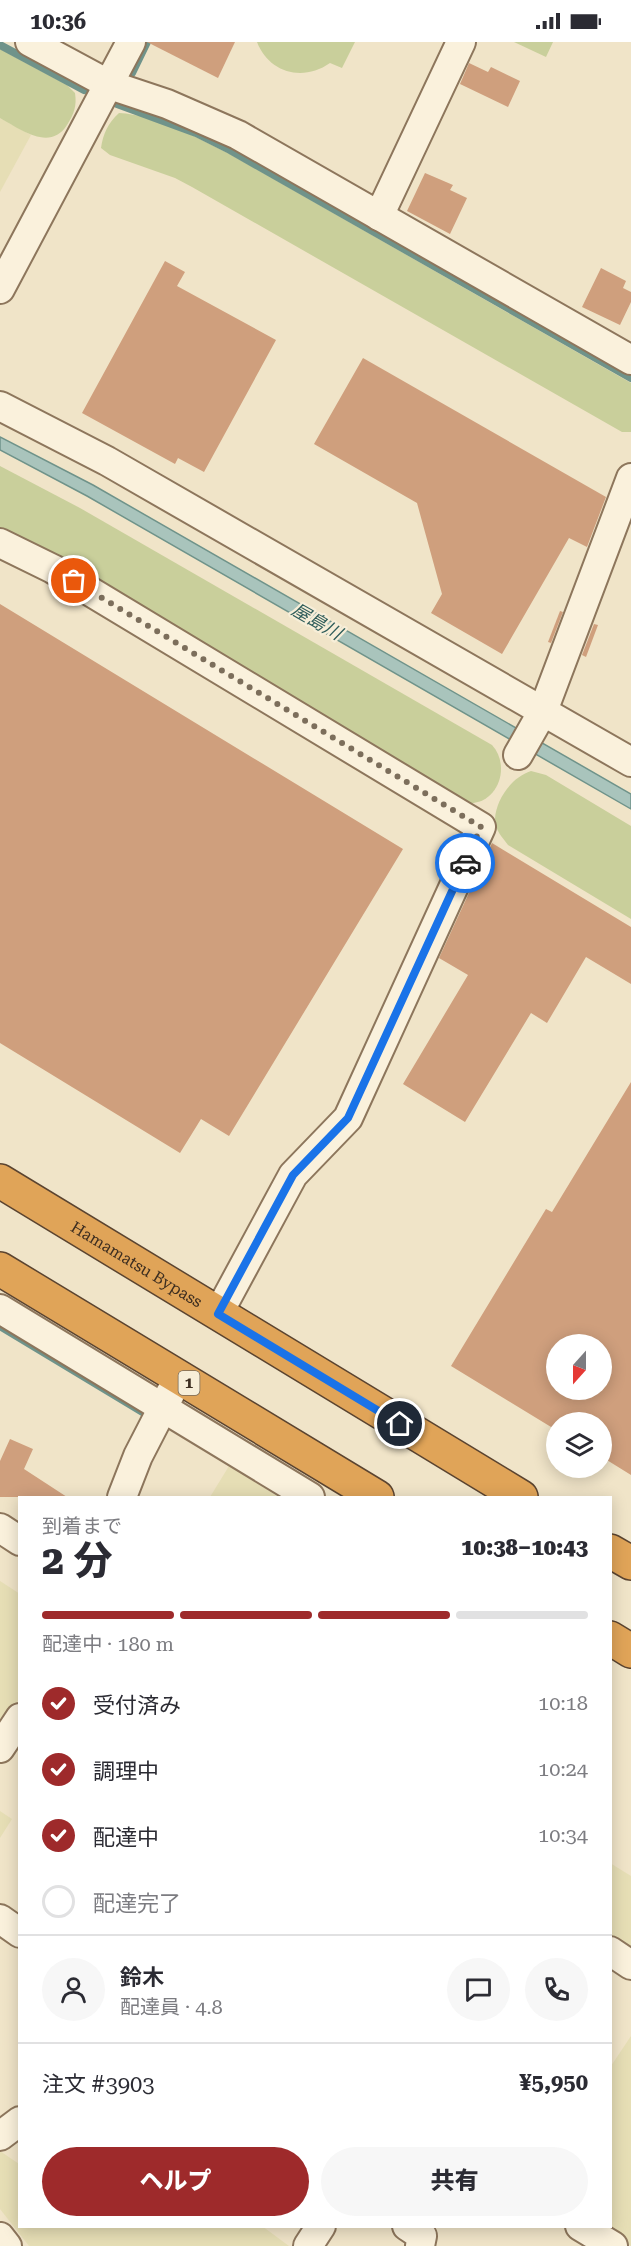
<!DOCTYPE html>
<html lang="ja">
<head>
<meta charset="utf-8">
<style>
	body { margin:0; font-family:"Roboto Serif","Noto Sans JP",serif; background:#f7f7f7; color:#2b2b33; height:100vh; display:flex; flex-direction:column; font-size:22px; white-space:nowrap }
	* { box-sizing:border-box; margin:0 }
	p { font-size:20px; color:#7c7c81 }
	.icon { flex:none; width:33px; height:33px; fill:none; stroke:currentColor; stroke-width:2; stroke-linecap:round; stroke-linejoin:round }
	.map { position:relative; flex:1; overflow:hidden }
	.panel { position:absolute; left:18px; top:1454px; width:594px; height:732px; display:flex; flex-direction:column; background:#fff; border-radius:0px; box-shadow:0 3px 15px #0003 }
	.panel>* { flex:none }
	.needle { width:39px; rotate:201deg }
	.fabs { position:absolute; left:546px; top:1292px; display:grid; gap:12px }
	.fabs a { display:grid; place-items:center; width:66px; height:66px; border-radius:50%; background:#fff; box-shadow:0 3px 15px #0003; font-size:30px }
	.pin { position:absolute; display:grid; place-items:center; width:51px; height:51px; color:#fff; margin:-26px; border:3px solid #fff; border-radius:50%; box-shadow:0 2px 6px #0007 }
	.courier { position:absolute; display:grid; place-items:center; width:60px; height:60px; margin:-30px; border:4px solid #1a73e8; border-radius:50%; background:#fff; color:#222; box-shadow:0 2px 8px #0007 }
	.overview em { font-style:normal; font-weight:800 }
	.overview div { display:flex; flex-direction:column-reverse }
	.overview { display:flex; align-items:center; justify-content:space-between; height:102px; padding:0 24px }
	h1 { font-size:39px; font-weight:800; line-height:45px }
	.bar { display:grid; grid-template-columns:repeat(4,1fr); gap:9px 6px; align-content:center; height:72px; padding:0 24px }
	.bar i { height:8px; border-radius:4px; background:#e1e1e2 }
	.bar .active { background:#9e2a2b }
	.bar p { grid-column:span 4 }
	.line { display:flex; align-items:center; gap:15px; padding:0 24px; border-top:2px solid #e1e1e2 }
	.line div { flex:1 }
	.round { display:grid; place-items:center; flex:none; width:63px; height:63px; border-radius:32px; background:#f7f7f7 }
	ol { padding:0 24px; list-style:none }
	li { display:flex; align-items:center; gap:18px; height:66px }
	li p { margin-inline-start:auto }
	li .icon { padding:6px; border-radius:50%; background:#9e2a2b; color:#fff; stroke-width:4 }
	li:last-child { color:#7c7c81 }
	li i { width:33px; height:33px; border:3px solid #e1e1e2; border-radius:50% }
	.button { display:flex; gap:12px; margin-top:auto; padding:12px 24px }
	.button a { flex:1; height:69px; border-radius:36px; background:#9e2a2b; color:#fff; font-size:24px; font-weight:800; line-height:69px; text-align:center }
	.button a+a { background:#f7f7f7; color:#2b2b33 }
	.status { display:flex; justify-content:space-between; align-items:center; height:42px; padding:0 30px; background:#fff; direction:ltr }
	.status svg { height:16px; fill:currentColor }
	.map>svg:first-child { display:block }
	.farmland { fill:#e6deb5 }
	.green { fill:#c9cf9b }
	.water { fill:#a9c4bc; stroke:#6f938a; stroke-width:1.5 }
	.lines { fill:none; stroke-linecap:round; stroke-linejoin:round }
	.stream { stroke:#6f938a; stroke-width:8 }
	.building { fill:#cf9f7d; fill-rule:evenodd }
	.minor-casing { stroke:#8d765c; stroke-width:32 }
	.highway-casing { stroke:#5b4430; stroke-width:36 }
	.minor { stroke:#faf1dc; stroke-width:28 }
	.highway { stroke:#e0a458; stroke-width:33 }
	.done { stroke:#7c6e5b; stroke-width:6; stroke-dasharray:0 10.8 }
	.route { stroke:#1a73e8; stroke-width:8 }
	.labels { text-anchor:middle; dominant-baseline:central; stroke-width:4.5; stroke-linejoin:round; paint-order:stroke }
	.shield { fill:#f7eed8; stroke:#756857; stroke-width:1.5 }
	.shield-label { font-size:15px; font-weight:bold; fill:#3d2e20 }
	.street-label { font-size:16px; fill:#3d2e20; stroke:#f7eed8 }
	.water-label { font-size:18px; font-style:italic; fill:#2f5d5a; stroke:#f7eed8 }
</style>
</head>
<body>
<div class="status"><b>10:36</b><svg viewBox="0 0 49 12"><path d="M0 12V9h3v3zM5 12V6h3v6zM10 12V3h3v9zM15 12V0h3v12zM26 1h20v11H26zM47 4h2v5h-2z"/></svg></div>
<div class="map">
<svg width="631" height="2204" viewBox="0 0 631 2204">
	<rect width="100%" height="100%" fill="#f0e4c8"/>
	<g class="farmland">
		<path d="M0 76 31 93 0 150Z"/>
		<path d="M229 1424 279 1455H210Z"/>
		<path d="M0 1539 20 1552 19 1657 0 1687Z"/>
		<path d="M0 1769 12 1777 0 1796Z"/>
		<path d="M610 1821 631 1834V1914L611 1899Z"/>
		<path d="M631 1994V2204L600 2184H610L611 2024Z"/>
		<path d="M0 2109 19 2122 20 2184H262L289 2204H29L0 2167Z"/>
	</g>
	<g class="green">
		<path d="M257 0H355L342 26 330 21C303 40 269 31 257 0Z"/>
		<path d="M514 0H553L546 15Z"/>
		<path d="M0 7 67 43 75 51C77 64 74 72 67 83 50 110 20 87 0 76Z"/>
		<path d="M119 71C156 73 195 95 228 111L631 341V390H622L192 145 175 136 110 113 101 106C103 92 108 81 119 71Z"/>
		<path d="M0 424 80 466 492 703C513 726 495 768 462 760L0 488Z"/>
		<path d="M531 729 546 733 631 784V877L508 803C502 795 495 788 495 777 496 757 512 735 531 729Z"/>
	</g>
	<path class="water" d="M0 395 93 443 631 752V767L87 454 0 408Z"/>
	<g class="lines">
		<g class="stream">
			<path d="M0 3 84 48"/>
			<path d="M132 31 147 0"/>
			<path d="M118 59 117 62 196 91 230 108 631 336"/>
			<path d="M0 1284 146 1372"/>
		</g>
	</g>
	<g class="building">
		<path d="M147 0H235L218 36Z"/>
		<path d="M469 21 488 30 491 25 520 39 508 65 460 42Z"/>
		<path d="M425 131 453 143 450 148 467 156 450 192 407 169Z"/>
		<path d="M165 219 185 230 177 244 276 298 204 430 178 416 175 422 82 371Z"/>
		<path d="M601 226 626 239 623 246 631 250V260L620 283 582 265Z"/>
		<path d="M363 316 606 455 587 505 569 496 502 612 431 571 442 552 417 461 314 402Z"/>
		<path d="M0 562 403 807 229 1094 201 1077 180 1111 0 1001Z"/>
		<path d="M560 569 563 570 551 601 548 600Z"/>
		<path d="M594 582 598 583 586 615 582 613Z"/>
		<path d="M492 801 631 885V942L586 915 547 981 531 971 465 1080 403 1042 468 933 439 916Z"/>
		<path d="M631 1040V1433L602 1415V1380H556V1388L451 1324 546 1167 552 1170ZM556 1302H602V1347H556Z"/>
		<path d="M10 1397 33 1407 24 1427 67 1455H0V1419Z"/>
	</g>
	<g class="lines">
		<g class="minor-casing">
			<g id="minor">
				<path d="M30 0 110 43 167 62 238 93 631 318"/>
				<path d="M379 174 461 0"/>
				<path d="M0 247 131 0"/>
				<path d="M0 364 107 419 631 720"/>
				<path d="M0 501 53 527 481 785 348 1076 293 1133 218 1272"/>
				<path d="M518 713 543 669 631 436"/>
				<path d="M0 1267 310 1455"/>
				<path d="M122 1455 138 1414 172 1348"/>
				<path d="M0 1486 20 1499"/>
				<path d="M0 1706 20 1676"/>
				<path d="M0 1877 20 1891"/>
				<path d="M610 1909 631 1923"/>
				<path d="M0 2094 20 2079"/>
				<path d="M407 2184 422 2194 420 2204"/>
				<path d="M580 2184 613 2204"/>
				<path d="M0 2195 7 2204"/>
				<path d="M308 2204 321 2184"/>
			</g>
		</g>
		<g class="highway-casing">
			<g id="highway">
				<path id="s1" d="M0 1139 521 1455"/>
				<path d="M0 1227 377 1455"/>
				<path d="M610 1509 631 1521"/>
				<path d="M610 1596 631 1609"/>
			</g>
		</g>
		<use href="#minor" class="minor"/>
		<use href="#highway" class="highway"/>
	</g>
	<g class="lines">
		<path class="done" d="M74 539 481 785 465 821"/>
		<path class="route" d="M400 1382 218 1272 293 1133 348 1076 465 821"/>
	</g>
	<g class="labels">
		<rect class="shield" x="178.5" y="1329" width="21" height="24" rx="4.5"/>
		<g class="shield-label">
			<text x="189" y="1341">1</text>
		</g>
		<g class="street-label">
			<text stroke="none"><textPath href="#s1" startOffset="160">Hamamatsu Bypass</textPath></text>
		</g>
		<g class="water-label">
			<text transform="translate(317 579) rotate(30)">屋島川</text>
		</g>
	</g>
</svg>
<div class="fabs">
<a><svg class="needle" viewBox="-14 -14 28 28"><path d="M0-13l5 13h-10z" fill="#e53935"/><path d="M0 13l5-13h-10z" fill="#7c7c81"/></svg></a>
<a><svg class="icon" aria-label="layers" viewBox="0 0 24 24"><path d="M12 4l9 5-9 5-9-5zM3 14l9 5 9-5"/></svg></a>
</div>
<div class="pin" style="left:74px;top:539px;background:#ea580c"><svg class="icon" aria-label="bag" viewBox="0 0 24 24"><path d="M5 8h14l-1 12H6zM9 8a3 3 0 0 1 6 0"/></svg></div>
<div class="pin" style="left:400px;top:1382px;background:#1f2937"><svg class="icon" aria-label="home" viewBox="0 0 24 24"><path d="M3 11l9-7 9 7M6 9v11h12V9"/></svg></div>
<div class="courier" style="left:465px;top:821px"><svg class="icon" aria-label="car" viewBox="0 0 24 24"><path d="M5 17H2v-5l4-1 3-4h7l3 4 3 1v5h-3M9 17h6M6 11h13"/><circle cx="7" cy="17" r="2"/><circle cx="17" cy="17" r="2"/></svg></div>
<section class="panel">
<div class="overview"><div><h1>2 分</h1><p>到着まで</p></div><em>10:38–10:43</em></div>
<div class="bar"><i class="active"></i><i class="active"></i><i class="active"></i><i></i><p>配達中 · 180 m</p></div>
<ol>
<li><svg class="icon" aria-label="check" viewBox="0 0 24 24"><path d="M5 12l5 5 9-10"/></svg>受付済み<p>10:18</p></li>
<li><svg class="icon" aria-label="check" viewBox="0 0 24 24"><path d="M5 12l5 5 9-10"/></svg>調理中<p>10:24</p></li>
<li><svg class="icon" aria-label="check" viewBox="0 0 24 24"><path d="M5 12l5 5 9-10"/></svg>配達中<p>10:34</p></li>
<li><i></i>配達完了</li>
</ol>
<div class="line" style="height:108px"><a class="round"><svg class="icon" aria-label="person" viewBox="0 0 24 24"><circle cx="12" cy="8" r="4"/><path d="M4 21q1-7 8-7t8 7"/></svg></a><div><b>鈴木</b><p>配達員 · 4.8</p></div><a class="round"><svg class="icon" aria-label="chat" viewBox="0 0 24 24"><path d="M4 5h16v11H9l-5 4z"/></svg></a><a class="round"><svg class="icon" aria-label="phone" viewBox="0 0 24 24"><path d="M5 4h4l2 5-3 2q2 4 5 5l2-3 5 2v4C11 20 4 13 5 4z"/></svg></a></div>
<div class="line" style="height:78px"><div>注文 #3903</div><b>¥5,950</b></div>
<div class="button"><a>ヘルプ</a><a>共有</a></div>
</section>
</div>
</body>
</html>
